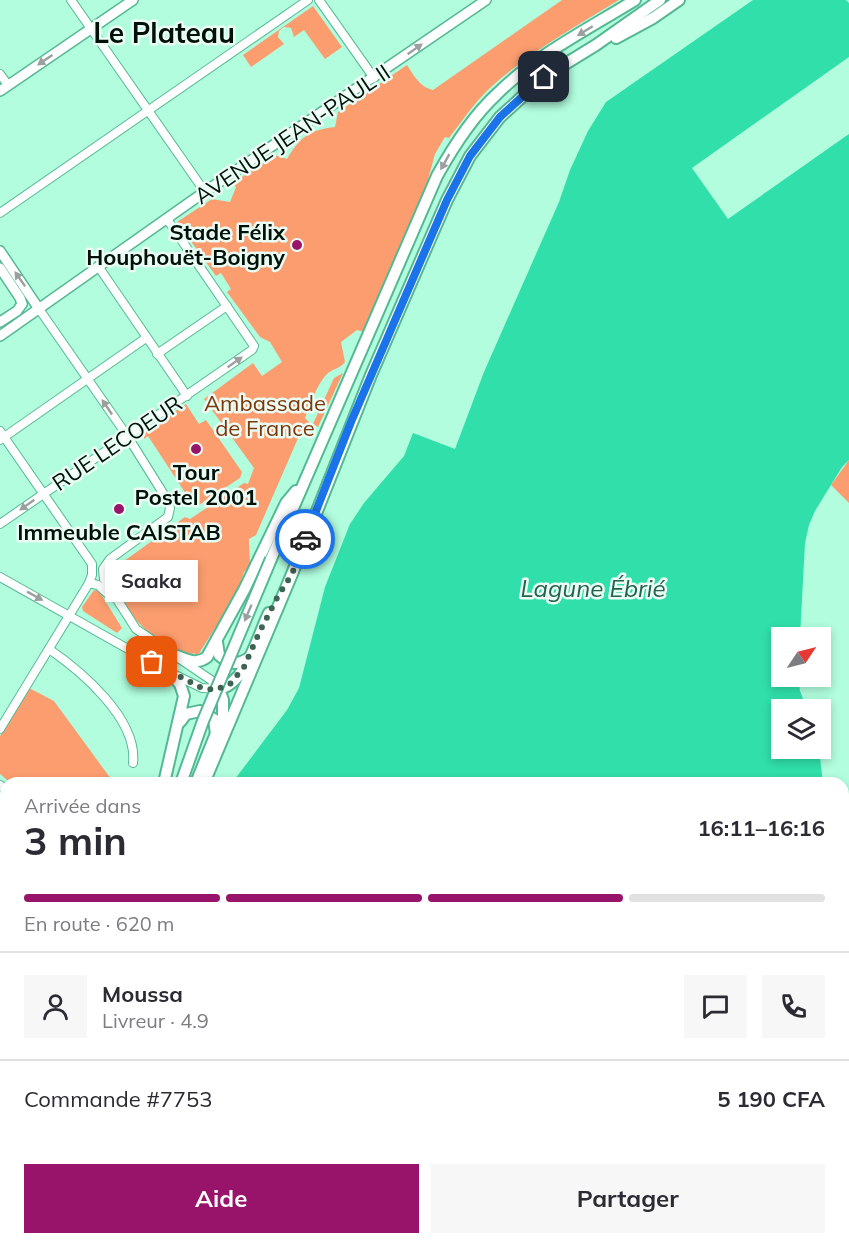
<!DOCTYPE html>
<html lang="fr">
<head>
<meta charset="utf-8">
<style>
	body { margin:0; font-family:Mulish,sans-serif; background:#f7f7f7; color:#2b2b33; height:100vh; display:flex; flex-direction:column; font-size:22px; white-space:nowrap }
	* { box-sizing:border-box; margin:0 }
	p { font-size:20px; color:#7c7c81 }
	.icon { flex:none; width:33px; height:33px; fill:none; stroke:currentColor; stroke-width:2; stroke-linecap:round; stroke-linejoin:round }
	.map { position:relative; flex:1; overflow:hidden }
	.panel { position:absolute; left:0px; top:777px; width:849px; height:468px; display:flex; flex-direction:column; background:#fff; border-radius:18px 18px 0 0; box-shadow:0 3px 9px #0003 }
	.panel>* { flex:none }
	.needle { width:39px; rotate:55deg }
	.tools { position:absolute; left:771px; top:627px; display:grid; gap:12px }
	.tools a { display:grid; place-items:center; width:60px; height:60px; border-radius:0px; background:#fff; box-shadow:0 3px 9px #0003; font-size:30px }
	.pin { position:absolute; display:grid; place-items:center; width:51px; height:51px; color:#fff; margin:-26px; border-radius:12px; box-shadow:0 3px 9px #0006 }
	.courier { position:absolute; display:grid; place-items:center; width:60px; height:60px; margin:-30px; border:4px solid #1a73e8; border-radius:50%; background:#fff; color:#222; box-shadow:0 2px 8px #0007 }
	.bubble { position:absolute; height:42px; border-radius:0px; background:#fff; box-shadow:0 3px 9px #0003; font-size:20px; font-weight:700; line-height:42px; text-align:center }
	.overview em { font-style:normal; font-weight:700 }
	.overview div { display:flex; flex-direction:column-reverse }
	.overview { display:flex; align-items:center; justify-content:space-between; height:102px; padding:0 24px }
	h1 { font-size:39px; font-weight:700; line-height:45px }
	.bar { display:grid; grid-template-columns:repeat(4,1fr); gap:9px 6px; align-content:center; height:72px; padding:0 24px }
	.bar i { height:8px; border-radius:4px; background:#e1e1e2 }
	.bar .selected { background:#97146a }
	.bar p { grid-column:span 4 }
	.line { display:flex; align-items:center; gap:15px; padding:0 24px; border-top:2px solid #e1e1e2 }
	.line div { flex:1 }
	.round { display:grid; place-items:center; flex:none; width:63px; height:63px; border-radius:0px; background:#f7f7f7 }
	.cta { display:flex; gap:12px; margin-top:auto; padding:12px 24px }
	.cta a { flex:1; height:69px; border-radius:0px; background:#97146a; color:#fff; font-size:24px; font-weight:700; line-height:69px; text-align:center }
	.cta a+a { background:#f7f7f7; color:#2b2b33 }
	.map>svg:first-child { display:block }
	.green { fill:#fb9d6f }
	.water { fill:#30dfaa }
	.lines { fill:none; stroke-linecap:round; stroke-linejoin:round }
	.minor-casing { stroke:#55b894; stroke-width:10 }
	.major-casing { stroke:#55b894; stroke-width:12 }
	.highway-casing { stroke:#55b894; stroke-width:14 }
	.minor { stroke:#fff; stroke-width:8 }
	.major { stroke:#fff; stroke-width:9 }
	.highway { stroke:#fff; stroke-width:10 }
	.highway-bridge-casing { stroke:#55b894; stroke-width:14; stroke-linecap:butt }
	.highway-bridge { stroke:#fff; stroke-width:10 }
	.oneway { fill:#99a09d }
	.done { stroke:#3e6454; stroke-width:6; stroke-dasharray:0 10.8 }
	.route { stroke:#1a73e8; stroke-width:8 }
	.poi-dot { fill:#97146a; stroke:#eafcf4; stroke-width:2 }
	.labels { text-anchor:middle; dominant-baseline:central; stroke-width:5; stroke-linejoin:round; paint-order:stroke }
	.street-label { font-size:22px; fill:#001109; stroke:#eafcf4 }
	.poi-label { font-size:22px; font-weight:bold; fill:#001109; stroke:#eafcf4 }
	.park-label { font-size:22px; fill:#7e370a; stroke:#eafcf4 }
	.water-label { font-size:24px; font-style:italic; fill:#23624c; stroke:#eafcf4 }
	.district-label { font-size:28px; font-weight:bold; fill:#001109; stroke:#eafcf4 }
</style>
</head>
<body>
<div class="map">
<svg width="849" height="1245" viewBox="0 0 849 1245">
	<rect width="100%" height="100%" fill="#b1fdde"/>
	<g class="green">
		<path d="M562 0H619C575 27 528 53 490 88 474 103 462 121 449 138L445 137 435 154 427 183 364 332 357 330 341 342 345 362C340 369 331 369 326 375 316 386 311 404 305 418L310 423 306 432 299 436 256 535 249 539 250 566 244 572 238 592 198 655 193 653 190 657 147 631 136 620 113 587 108 576 109 572 185 517 190 519 244 483 248 484 254 468 204 399 253 363 262 376 282 362 270 342 260 337 227 292 231 289 221 273 216 276 177 222 212 199 230 202 236 187 233 183 275 155 287 159C300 137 309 130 335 127L338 112 407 65C414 76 420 87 433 90Z"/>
		<path d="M313 6 342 47 325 59 304 30 294 37 291 28 284 27 279 31 278 37 284 44 251 67 243 55Z"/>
		<path d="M343 373 318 427 313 424 334 378Z"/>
		<path d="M186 404 199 424 206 420 242 472 240 478 199 505 197 503 190 506 187 505 181 497 186 494 148 436 144 439V432Z"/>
		<path d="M849 460V503L831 485Z"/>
		<path d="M94 590 99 591 122 628 117 633 83 611 82 607Z"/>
		<path d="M148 648 173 662 169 668 145 654Z"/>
		<path d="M29 688 54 701 114 783H11L0 774V736Z"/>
		<path d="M843 1050 849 1054V1245H764L762 1239H843Z"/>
		<path d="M87 1239H173L169 1245H86Z"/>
	</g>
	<g class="water">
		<path d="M753 0H846L849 3V57L692 168 728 219 849 134V460L842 467 815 511 809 525 805 543 800 637 782 638V676L798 677 800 691 807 709 782 710V748L819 749 823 783H232L287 710 299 688 325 587 350 524 364 503 404 456 413 433 455 449 484 372 559 202 570 170 588 131 606 102Z"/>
		<path d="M201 1239H762L764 1245H196Z"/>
	</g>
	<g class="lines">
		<g class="minor-casing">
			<g id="minor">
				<path d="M71 0 205 192"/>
				<path d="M319 0 374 78"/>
				<path d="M0 74 8 85"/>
				<path d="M0 213 308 0"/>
				<path d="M98 266 187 396"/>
				<path d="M39 309 128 437 168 501 170 508 168 517 110 559 103 569 104 579 136 629 211 680 219 689"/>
				<path d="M157 354 227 306"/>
				<path d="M0 431 92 564V575L89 583 0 729"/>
				<path d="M0 440 146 338"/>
				<path d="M0 524 252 350 254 346 167 219"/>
				<path d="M0 577 169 672 202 688 219 689"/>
				<path d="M89 583 98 585 109 595"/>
				<path d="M49 649C81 671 138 719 133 763"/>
				<path d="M136 653 147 649 148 644 146 638"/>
				<path d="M0 785 6 790"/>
				<path d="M0 945 6 950"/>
				<path d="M0 1037 6 1042"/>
				<path d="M0 1125 6 1130"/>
				<path d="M0 1177 6 1159"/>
				<path d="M0 1183 6 1184"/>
				<path d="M37 1245 39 1239"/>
			</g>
		</g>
		<g class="major-casing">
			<g id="major">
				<path d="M0 91 133 0"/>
				<path d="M0 251 39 309"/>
				<path d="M0 268 20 298 22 304"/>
				<path d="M0 322 17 311 22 304"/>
				<path d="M0 336 193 200 486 0"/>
			</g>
		</g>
		<g class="highway-casing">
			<g id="highway">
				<path d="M616 38 653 18 679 0"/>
				<path d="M271 559 437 176C453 147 472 117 497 94 536 55 588 29 635 0"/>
				<path d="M217 642 219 655C229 664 237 666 249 658"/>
				<path d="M177 656C188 660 197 665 207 657L244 590 286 503 296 491"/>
				<path d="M180 722 186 714 200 711 214 719 216 734"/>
				<path d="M164 783 184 696 180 684 169 672"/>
				<path d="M196 783 223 716V700L219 689C246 684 258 635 269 613"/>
				<path d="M204 783 292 574 371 375 447 200 470 156 500 117 544 77 596 45 660 0"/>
				<path d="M110 1245 111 1239"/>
				<path d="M151 1245 157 1239"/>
				<path d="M173 1245 177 1239"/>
			</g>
		</g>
		<use href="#minor" class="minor"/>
		<use href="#major" class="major"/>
		<use href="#highway" class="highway"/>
		<g class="highway-bridge-casing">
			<path id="highway-bridge" d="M181 783 203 721 271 559"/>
		</g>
		<use href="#highway-bridge" class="highway-bridge"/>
	</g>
	<defs><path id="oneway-solid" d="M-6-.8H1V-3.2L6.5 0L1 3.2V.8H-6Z" transform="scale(1.5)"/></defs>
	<g class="oneway">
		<use href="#oneway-solid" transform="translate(585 31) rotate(148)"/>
		<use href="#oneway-solid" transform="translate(415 49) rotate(-35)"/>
		<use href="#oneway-solid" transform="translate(45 60) rotate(146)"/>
		<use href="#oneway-solid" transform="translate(445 162) rotate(119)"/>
		<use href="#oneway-solid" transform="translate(20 279) rotate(-125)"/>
		<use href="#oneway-solid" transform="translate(235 362) rotate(-35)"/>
		<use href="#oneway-solid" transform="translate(107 407) rotate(-124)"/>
		<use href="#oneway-solid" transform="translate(27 505) rotate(145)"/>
		<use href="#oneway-solid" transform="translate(35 596) rotate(29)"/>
		<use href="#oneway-solid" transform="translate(248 613) rotate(113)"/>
	</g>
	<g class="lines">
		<path class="done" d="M152 662 202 688 215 690 230 684 244 667 259 633 278 596 292 574 305 539"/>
		<path class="route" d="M305 539 351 422 447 200 470 156 500 117 544 77"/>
	</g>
	<g class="poi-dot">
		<circle cx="297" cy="245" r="6"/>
		<circle cx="196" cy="449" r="6"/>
		<circle cx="119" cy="509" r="6"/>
	</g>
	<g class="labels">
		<g class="street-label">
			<text transform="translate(292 134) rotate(-34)">AVENUE JEAN-PAUL II</text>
			<text transform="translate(117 443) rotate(-34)">RUE LECOEUR</text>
		</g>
		<g class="poi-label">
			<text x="285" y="232" text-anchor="end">Stade Félix<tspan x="285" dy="25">Houphouët-Boigny</tspan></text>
			<text x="196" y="472">Tour<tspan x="196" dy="25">Postel 2001</tspan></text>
			<text x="119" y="532">Immeuble CAISTAB</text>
		</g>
		<g class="park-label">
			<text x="265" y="403">Ambassade<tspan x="265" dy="25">de France</tspan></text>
		</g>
		<g class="water-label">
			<text x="593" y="588">Lagune Ébrié</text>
		</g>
		<g class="district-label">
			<text x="164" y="32">Le Plateau</text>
		</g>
	</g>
</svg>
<div class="tools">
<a><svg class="needle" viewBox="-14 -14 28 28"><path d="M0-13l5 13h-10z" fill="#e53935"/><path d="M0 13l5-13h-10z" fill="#7c7c81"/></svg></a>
<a><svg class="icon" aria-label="layers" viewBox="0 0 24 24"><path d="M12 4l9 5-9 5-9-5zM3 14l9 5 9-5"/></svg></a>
</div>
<div class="pin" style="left:152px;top:662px;background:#ea580c"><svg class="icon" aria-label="bag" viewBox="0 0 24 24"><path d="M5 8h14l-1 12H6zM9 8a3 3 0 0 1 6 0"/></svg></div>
<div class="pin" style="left:544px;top:77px;background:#1f2937"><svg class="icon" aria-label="home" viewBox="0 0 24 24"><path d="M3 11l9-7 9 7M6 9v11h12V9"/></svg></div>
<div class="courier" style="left:305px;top:539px"><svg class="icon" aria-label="car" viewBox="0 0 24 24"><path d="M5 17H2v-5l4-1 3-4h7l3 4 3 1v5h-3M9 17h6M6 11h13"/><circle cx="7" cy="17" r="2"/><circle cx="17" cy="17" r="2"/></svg></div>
<div class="bubble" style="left:105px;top:560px;width:93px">Saaka</div>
<section class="panel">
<div class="overview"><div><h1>3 min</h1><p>Arrivée dans</p></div><em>16:11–16:16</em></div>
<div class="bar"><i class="selected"></i><i class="selected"></i><i class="selected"></i><i></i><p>En route · 620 m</p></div>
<div class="line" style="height:108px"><a class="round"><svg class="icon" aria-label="person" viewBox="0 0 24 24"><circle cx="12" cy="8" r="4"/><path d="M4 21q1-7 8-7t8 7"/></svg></a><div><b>Moussa</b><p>Livreur · 4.9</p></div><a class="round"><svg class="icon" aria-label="chat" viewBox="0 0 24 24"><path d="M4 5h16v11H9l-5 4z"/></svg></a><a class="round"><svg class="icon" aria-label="phone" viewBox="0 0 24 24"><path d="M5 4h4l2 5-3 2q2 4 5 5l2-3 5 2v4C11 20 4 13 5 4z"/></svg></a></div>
<div class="line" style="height:78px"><div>Commande #7753</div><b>5 190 CFA</b></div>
<div class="cta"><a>Aide</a><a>Partager</a></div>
</section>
</div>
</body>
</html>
